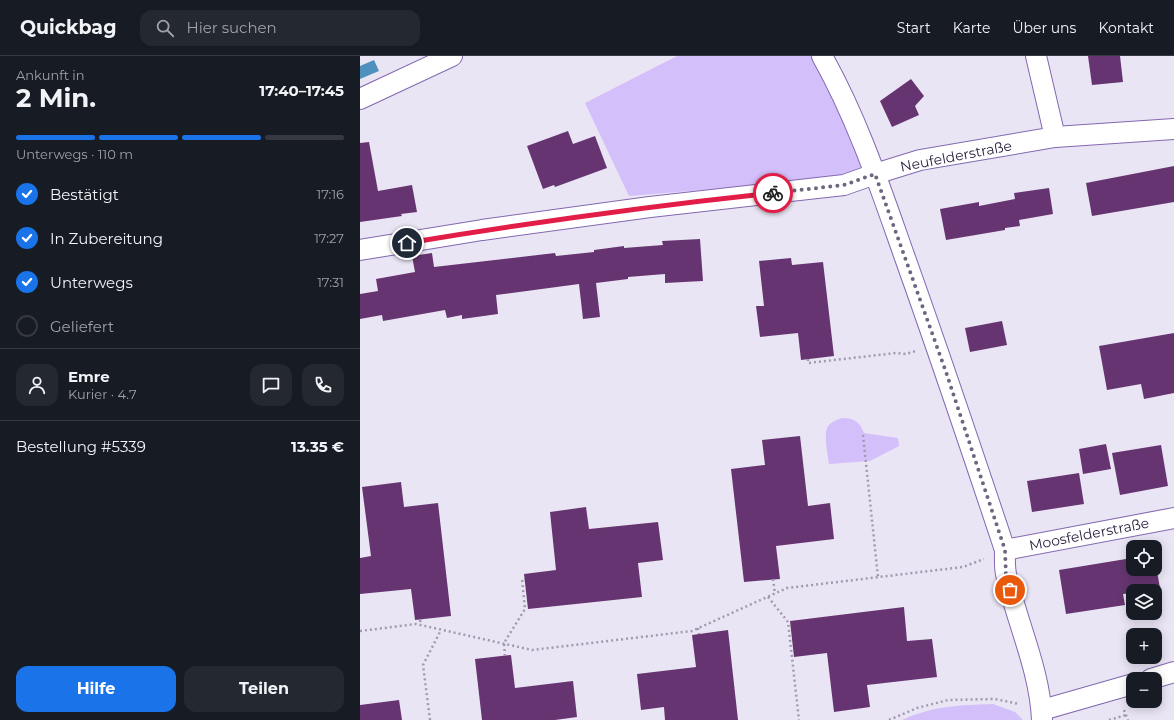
<!DOCTYPE html>
<html lang="de">
<head>
<meta charset="utf-8">
<style>
	body { margin:0; font-family:Montserrat,sans-serif; background:#242831; color:#f1f3f6; height:100vh; display:flex; flex-direction:column; font-size:15px; white-space:nowrap }
	* { box-sizing:border-box; margin:0 }
	p { font-size:13px; color:#9ea1a6 }
	.icon { flex:none; width:22px; height:22px; fill:none; stroke:currentColor; stroke-width:2; stroke-linecap:round; stroke-linejoin:round }
	.map { position:relative; flex:1; overflow:hidden }
	.side { display:flex; flex-direction:column; background:#171b24; width:360px }
	.side>* { flex:none }
	.tools { position:absolute; left:766px; top:484px; display:grid; gap:8px }
	.tools a { display:grid; place-items:center; width:36px; height:36px; border-radius:8px; background:#171b24; box-shadow:0 2px 10px #0003; font-size:20px }
	.pin { position:absolute; display:grid; place-items:center; width:34px; height:34px; color:#fff; margin:-17px; border:2px solid #fff; border-radius:50%; box-shadow:0 1px 4px #0007 }
	.courier { position:absolute; display:grid; place-items:center; width:40px; height:40px; margin:-20px; border:3px solid #e11d48; border-radius:50%; background:#fff; color:#222; box-shadow:0 1px 5px #0007 }
	.summary em { font-style:normal; font-weight:700 }
	.summary div { display:flex; flex-direction:column-reverse }
	.summary { display:flex; align-items:center; justify-content:space-between; height:68px; padding:0 16px }
	h1 { font-size:26px; font-weight:700; line-height:30px }
	.bar { display:grid; grid-template-columns:repeat(4,1fr); gap:6px 4px; align-content:center; height:48px; padding:0 16px }
	.bar i { height:5px; border-radius:3px; background:#363941 }
	.bar .current { background:#1a73e8 }
	.bar p { grid-column:span 4 }
	.line { display:flex; align-items:center; gap:10px; padding:0 16px; border-top:1px solid #363941 }
	.line div { flex:1 }
	.round { display:grid; place-items:center; flex:none; width:42px; height:42px; border-radius:12px; background:#242831 }
	ol { padding:0 16px; list-style:none }
	li { display:flex; align-items:center; gap:12px; height:44px }
	li p { margin-inline-start:auto }
	li .icon { padding:4px; border-radius:50%; background:#1a73e8; color:#fff; stroke-width:4 }
	li:last-child { color:#9ea1a6 }
	li i { width:22px; height:22px; border:2px solid #363941; border-radius:50% }
	.action { display:flex; gap:8px; margin-top:auto; padding:8px 16px }
	.action a { flex:1; height:46px; border-radius:12px; background:#1a73e8; color:#fff; font-size:16px; font-weight:700; line-height:46px; text-align:center }
	.action a+a { background:#242831; color:#f1f3f6 }
	header { display:flex; align-items:center; gap:24px; box-sizing:border-box; height:56px; padding:0 20px; background:#171b24; border-bottom:1px solid #363941 }
	header strong { font-size:19px }
	nav { display:flex; gap:22px; margin-inline-start:auto; font-size:14px }
	.search { width:280px; height:36px; background:#242831; display:flex; align-items:center; gap:10px; box-sizing:border-box; padding:0 14px; border-radius:12px; color:#9ea1a6; font-size:15px }
	main { display:flex; flex:1; min-height:0 }
	.map>svg:first-child { display:block }
	.green { fill:#d3bff9 }
	.water { fill:#4f91bd }
	.building { fill:#663571 }
	.lines { fill:none; stroke-linecap:round; stroke-linejoin:round }
	.street-casing { stroke:#8368b0; stroke-width:22 }
	.path { stroke:#a19aaf; stroke-width:2.5; stroke-dasharray:2 3; stroke-linecap:butt }
	.street { stroke:#fff; stroke-width:20 }
	.done { stroke:#6e667e; stroke-width:4; stroke-dasharray:0 7.2 }
	.route { stroke:#e11d48; stroke-width:5 }
	.labels { text-anchor:middle; dominant-baseline:central; stroke-width:4; stroke-linejoin:round; paint-order:stroke }
	.street-label { font-size:14px; fill:#2c213e; stroke:#fff }
</style>
</head>
<body>
<header>
<strong>Quickbag</strong>
<div class="search"><svg class="icon" aria-label="search" viewBox="0 0 24 24"><circle cx="10" cy="10" r="6"/><path d="M15 15l6 6"/></svg>Hier suchen</div>
<nav><a>Start</a><a>Karte</a><a>Über uns</a><a>Kontakt</a></nav>
</header>
<main>
<section class="side">
<div class="summary"><div><h1>2 Min.</h1><p>Ankunft in</p></div><em>17:40–17:45</em></div>
<div class="bar"><i class="current"></i><i class="current"></i><i class="current"></i><i></i><p>Unterwegs · 110 m</p></div>
<ol>
<li><svg class="icon" aria-label="check" viewBox="0 0 24 24"><path d="M5 12l5 5 9-10"/></svg>Bestätigt<p>17:16</p></li>
<li><svg class="icon" aria-label="check" viewBox="0 0 24 24"><path d="M5 12l5 5 9-10"/></svg>In Zubereitung<p>17:27</p></li>
<li><svg class="icon" aria-label="check" viewBox="0 0 24 24"><path d="M5 12l5 5 9-10"/></svg>Unterwegs<p>17:31</p></li>
<li><i></i>Geliefert</li>
</ol>
<div class="line" style="height:72px"><a class="round"><svg class="icon" aria-label="person" viewBox="0 0 24 24"><circle cx="12" cy="8" r="4"/><path d="M4 21q1-7 8-7t8 7"/></svg></a><div><b>Emre</b><p>Kurier · 4.7</p></div><a class="round"><svg class="icon" aria-label="chat" viewBox="0 0 24 24"><path d="M4 5h16v11H9l-5 4z"/></svg></a><a class="round"><svg class="icon" aria-label="phone" viewBox="0 0 24 24"><path d="M5 4h4l2 5-3 2q2 4 5 5l2-3 5 2v4C11 20 4 13 5 4z"/></svg></a></div>
<div class="line" style="height:52px"><div>Bestellung #5339</div><b>13.35 €</b></div>
<div class="action"><a>Hilfe</a><a>Teilen</a></div>
</section>
<div class="map">
<svg width="814" height="664" viewBox="0 0 814 664">
	<rect width="100%" height="100%" fill="#eae5f5"/>
	<g class="green">
		<path d="M317 0H456L504 107 501 114 493 119 390 130 269 140 225 47Z"/>
		<path d="M482 362C494 362 500 366 504 377L538 382 539 390 510 405 469 408C468 399 463 377 468 370 471 366 477 364 482 362Z"/>
		<path d="M633 648 655 656 663 664H542C573 650 599 649 633 648Z"/>
	</g>
	<path class="water" d="M14 4 19 15 0 23V10Z"/>
	<g class="building">
		<path d="M728 0H760L763 26 732 29Z"/>
		<path d="M551 23 564 40 555 50 559 59 532 71 520 45Z"/>
		<path d="M208 75 213 88 235 80 247 112 195 131 194 129 183 133 167 90Z"/>
		<path d="M9 86 18 135 52 129 57 156 41 158 42 160 0 166V87Z"/>
		<path d="M814 110V146L732 160 726 127Z"/>
		<path d="M689 132 693 158 659 164 660 170 645 172V174L586 184 580 153 619 146V150L655 143 654 137Z"/>
		<path d="M340 183 343 225 305 227V218L268 221V223L236 227 240 261 223 263 219 228 136 239 138 258 102 263V259L87 262 85 254 23 265 22 259 0 263V238L18 235 16 223 55 216 52 200 72 197 74 211 195 197 196 200 234 196V194L264 190V192L303 189 302 185Z"/>
		<path d="M431 202 432 209 463 206 474 300 441 304 438 277 400 281 396 250H404L399 205Z"/>
		<path d="M642 265 647 289 610 296 605 272Z"/>
		<path d="M814 277V337L784 343 781 328 747 334 739 290Z"/>
		<path d="M440 380 448 450 470 447 474 483 416 490 420 523 384 526 371 413 405 409 402 384Z"/>
		<path d="M746 388 751 413 723 418 719 393Z"/>
		<path d="M801 389 808 430 760 439 752 397Z"/>
		<path d="M719 417 724 448 672 456 667 425Z"/>
		<path d="M41 426 44 451 78 447 91 560 55 564 51 533 0 538V502L11 500 2 431Z"/>
		<path d="M226 451 229 473 298 466 303 504 278 507 282 541 168 553 164 518 196 514 190 456Z"/>
		<path d="M773 500V513H795V504L800 532 783 535H773V537L763 538 765 549 706 558 699 514 766 503V501Z"/>
		<path d="M544 551 547 585 572 583 577 621 507 629 510 651 474 656 467 597 434 601 430 565Z"/>
		<path d="M368 574 378 664H305L304 651 281 654 277 618 336 611 332 579Z"/>
		<path d="M151 599 155 632 213 625 217 661 195 664H122L115 603Z"/>
		<path d="M39 644 42 664H0V649Z"/>
	</g>
	<g class="lines">
		<g class="street-casing">
			<g id="street">
				<path d="M462 0C497 62 520 131 544 199 579 297 612 395 645 494 645 503 644 513 647 522 658 569 680 615 682 664"/>
				<path d="M676 0 695 81"/>
				<path d="M0 43 92 0"/>
				<path d="M0 194 122 174 290 151 484 129 515 118 560 104 695 81 814 73"/>
				<path d="M645 494 814 462"/>
				<path d="M791 623 814 616"/>
				<path d="M682 654 773 628"/>
			</g>
		</g>
		<g class="path">
			<path d="M448 303V307L536 297 546 298 556 295"/>
			<path d="M503 379 518 521"/>
			<path d="M413 523 415 538"/>
			<path d="M408 541 428 566 439 664"/>
			<path d="M60 564 61 569"/>
			<path d="M338 572 339 578"/>
			<path d="M0 575 56 568 172 594 332 575 427 532 603 511 624 503"/>
			<path d="M145 600 144 587 165 553 162 523H165"/>
			<path d="M764 654 768 664"/>
			<path d="M70 664 63 609 81 574"/>
			<path d="M529 664 557 652 588 644 635 643 659 648"/>
			<path d="M749 664 766 659"/>
		</g>
		<use href="#street" class="street"/>
	</g>
	<g class="lines">
		<path class="done" d="M413 137 484 129 515 118 586 316 645 494 646 520 650 534"/>
		<path class="route" d="M47 187C168 167 290 150 413 137"/>
	</g>
	<g class="labels">
		<g class="street-label">
			<text transform="translate(596 100) rotate(-11)">Neufelderstraße</text>
			<text transform="translate(729 478) rotate(-11)">Moosfelderstraße</text>
		</g>
	</g>
</svg>
<div class="tools">
<a><svg class="icon" aria-label="locate" viewBox="0 0 24 24"><circle cx="12" cy="12" r="6"/><path d="M12 2v4M12 18v4M2 12h4M18 12h4"/></svg></a>
<a><svg class="icon" aria-label="layers" viewBox="0 0 24 24"><path d="M12 4l9 5-9 5-9-5zM3 14l9 5 9-5"/></svg></a>
<a>+</a>
<a>−</a>
</div>
<div class="pin" style="left:650px;top:534px;background:#ea580c"><svg class="icon" aria-label="bag" viewBox="0 0 24 24"><path d="M5 8h14l-1 12H6zM9 8a3 3 0 0 1 6 0"/></svg></div>
<div class="pin" style="left:47px;top:187px;background:#1f2937"><svg class="icon" aria-label="home" viewBox="0 0 24 24"><path d="M3 11l9-7 9 7M6 9v11h12V9"/></svg></div>
<div class="courier" style="left:413px;top:137px"><svg class="icon" aria-label="bike" viewBox="0 0 24 24"><circle cx="6" cy="16" r="4"/><circle cx="18" cy="16" r="4"/><path d="M6 16l4-8h5l3 8M10 8l3 8H6M13 5h3"/></svg></div>
</div>
</main>
</body>
</html>
